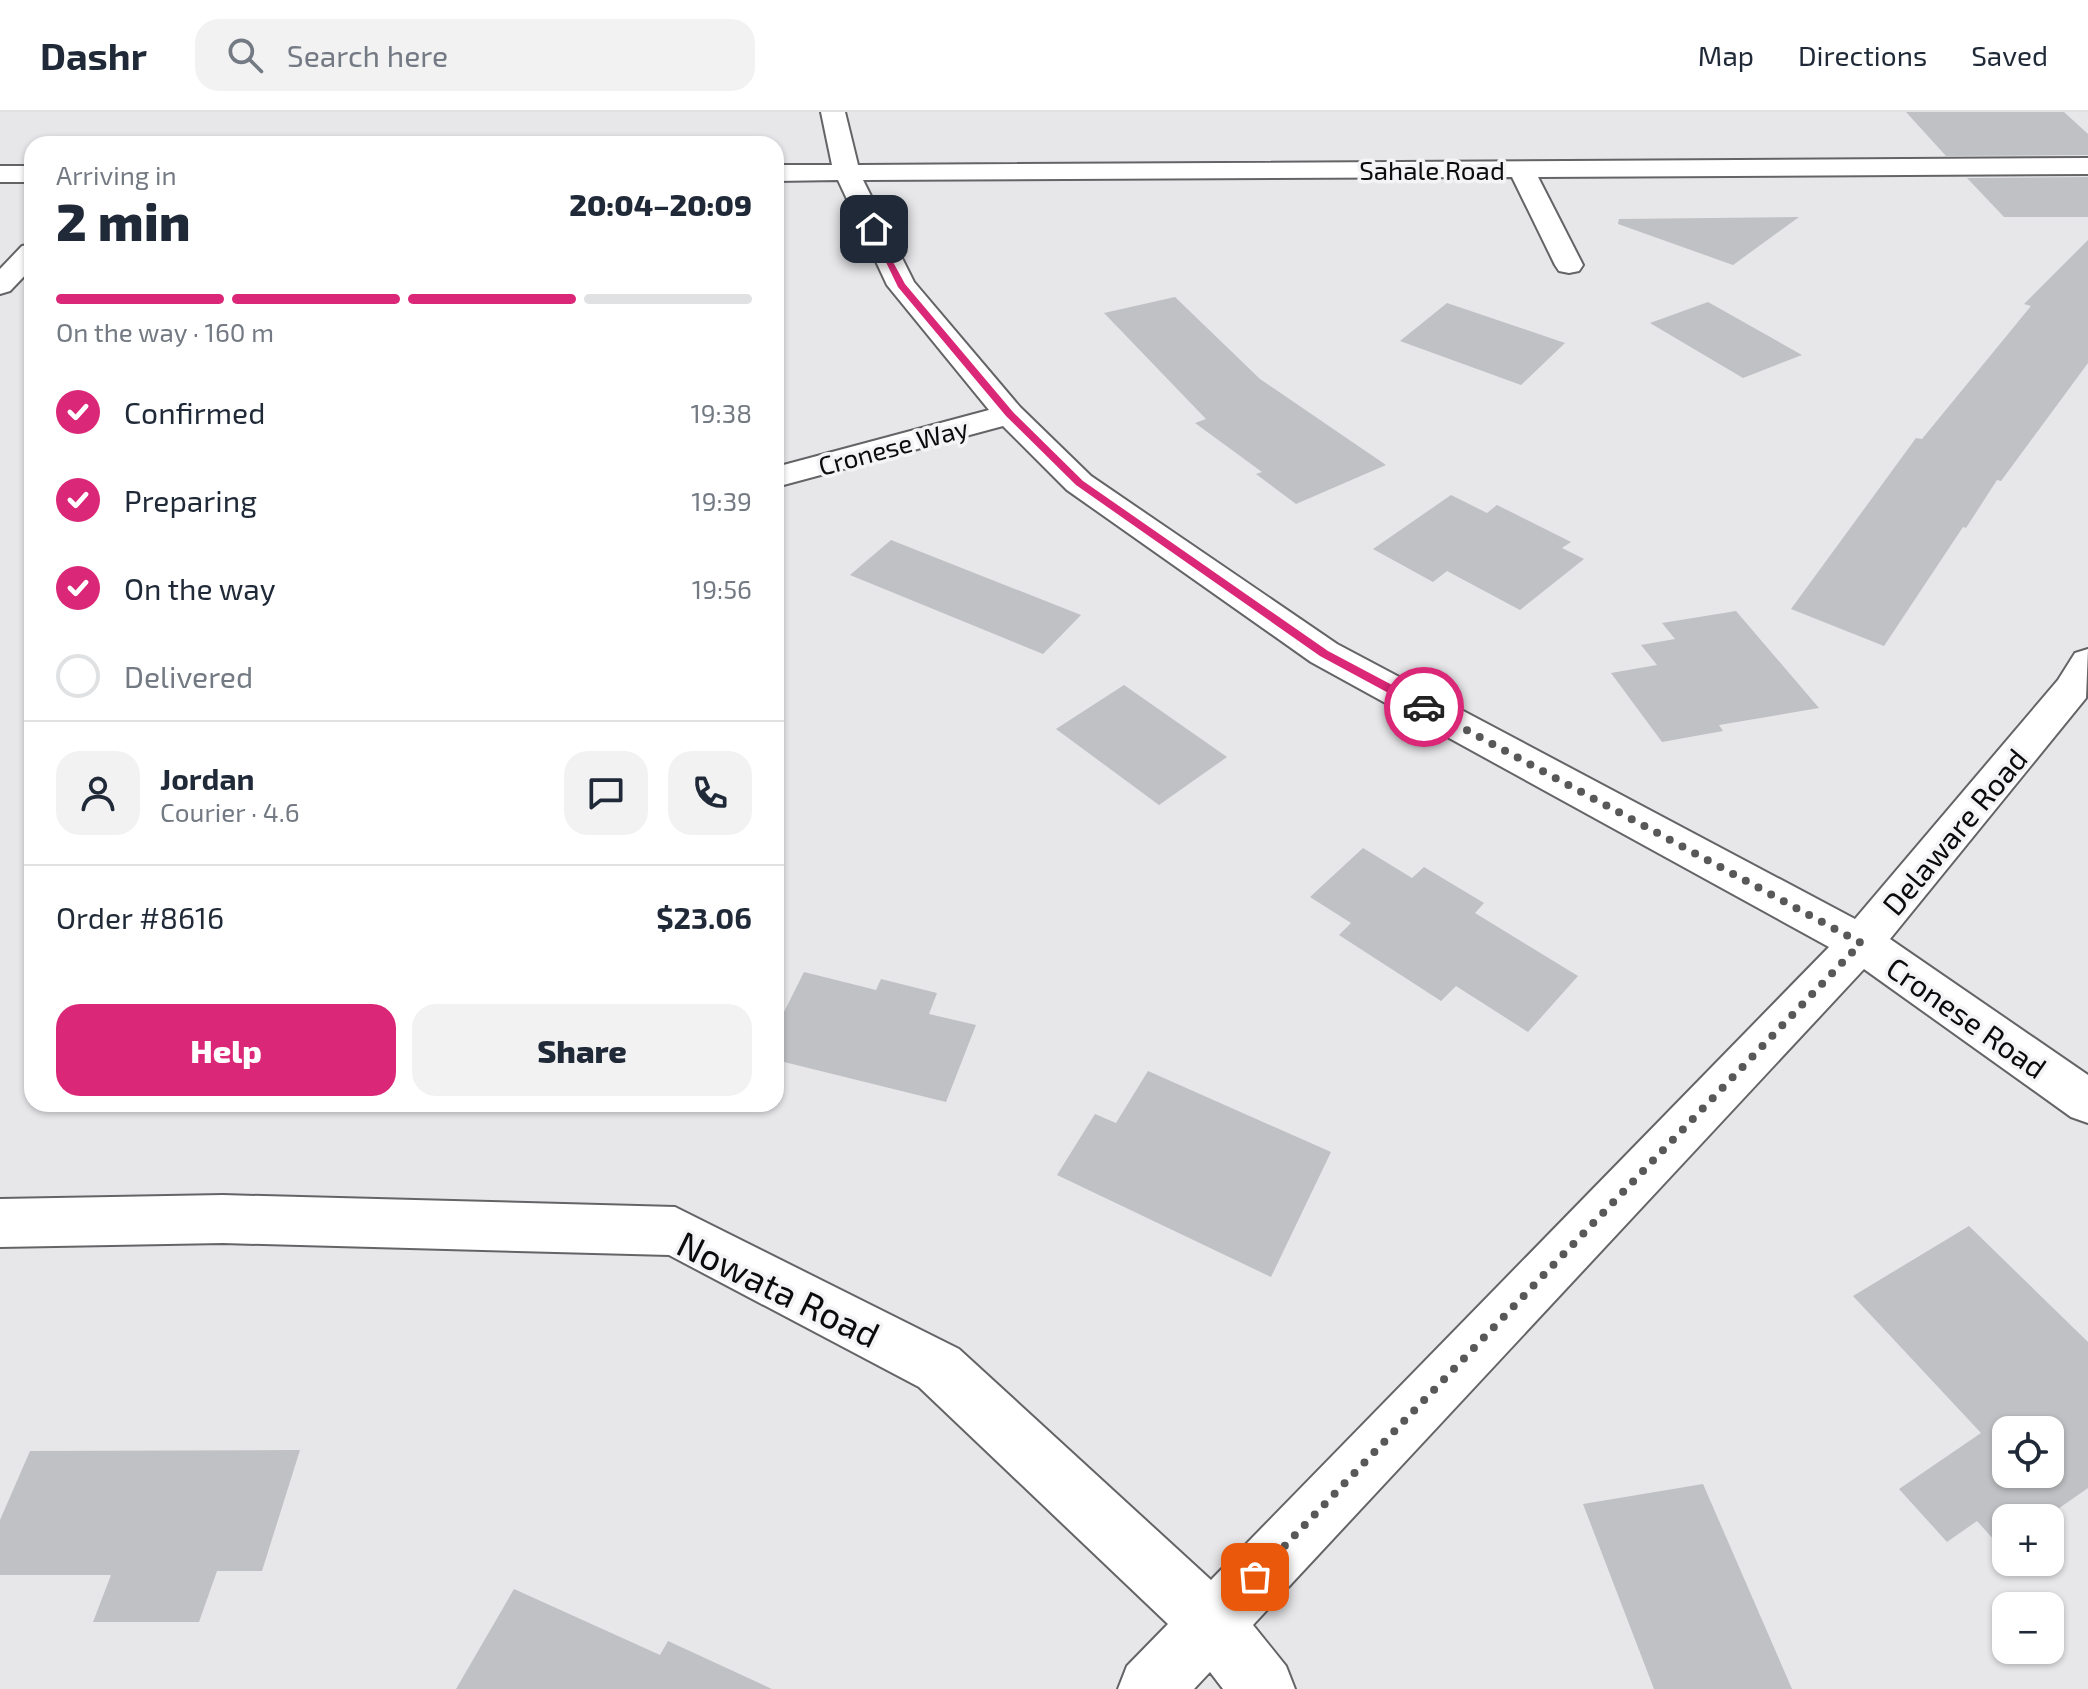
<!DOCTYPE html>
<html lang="en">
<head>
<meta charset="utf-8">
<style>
	body { margin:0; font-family:"Exo 2",sans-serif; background:#f2f2f3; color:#1f2937; height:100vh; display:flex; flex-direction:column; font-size:30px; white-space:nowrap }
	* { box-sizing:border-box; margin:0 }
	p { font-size:26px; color:#747a83 }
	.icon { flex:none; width:44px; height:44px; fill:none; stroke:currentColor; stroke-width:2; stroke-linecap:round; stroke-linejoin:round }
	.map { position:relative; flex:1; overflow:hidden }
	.sheet { position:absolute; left:24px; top:24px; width:760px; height:976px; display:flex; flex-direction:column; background:#fff; border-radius:24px; box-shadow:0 2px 6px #0004 }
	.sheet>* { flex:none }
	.buttons { position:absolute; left:1992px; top:1304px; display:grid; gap:16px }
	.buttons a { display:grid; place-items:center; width:72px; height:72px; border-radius:16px; background:#fff; box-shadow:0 2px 6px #0004; font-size:40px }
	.pin { position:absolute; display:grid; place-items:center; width:68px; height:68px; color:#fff; margin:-34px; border-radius:16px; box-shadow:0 4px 12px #0006 }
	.courier { position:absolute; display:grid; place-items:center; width:80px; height:80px; margin:-40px; border:6px solid #db2777; border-radius:50%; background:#fff; color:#222; box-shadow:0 2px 10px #0007 }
	.headline em { font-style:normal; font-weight:800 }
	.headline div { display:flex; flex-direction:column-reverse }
	.headline { display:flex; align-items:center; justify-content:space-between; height:136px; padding:0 32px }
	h1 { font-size:52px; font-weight:800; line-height:60px }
	.bar { display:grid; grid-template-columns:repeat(4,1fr); gap:12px 8px; align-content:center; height:96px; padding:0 32px }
	.bar i { height:10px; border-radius:6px; background:#e0e1e3 }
	.bar .selected { background:#db2777 }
	.bar p { grid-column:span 4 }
	.line { display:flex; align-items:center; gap:20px; padding:0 32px; border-top:2px solid #e0e1e3 }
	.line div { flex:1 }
	.round { display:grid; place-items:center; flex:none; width:84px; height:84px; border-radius:24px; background:#f2f2f3 }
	ol { padding:0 32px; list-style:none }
	li { display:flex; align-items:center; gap:24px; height:88px }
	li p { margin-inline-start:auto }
	li .icon { padding:8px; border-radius:50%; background:#db2777; color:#fff; stroke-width:4 }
	li:last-child { color:#747a83 }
	li i { width:44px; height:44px; border:4px solid #e0e1e3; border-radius:50% }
	.primary-button { display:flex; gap:16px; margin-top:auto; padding:16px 32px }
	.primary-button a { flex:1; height:92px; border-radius:24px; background:#db2777; color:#fff; font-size:32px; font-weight:800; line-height:92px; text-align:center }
	.primary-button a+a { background:#f2f2f3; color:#1f2937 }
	header { display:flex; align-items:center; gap:48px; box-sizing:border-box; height:112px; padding:0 40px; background:#fff; border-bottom:2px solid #e0e1e3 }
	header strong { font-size:38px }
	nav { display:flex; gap:44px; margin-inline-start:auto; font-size:28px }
	.search { width:560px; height:72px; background:#f2f2f3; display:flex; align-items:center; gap:20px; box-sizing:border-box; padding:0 28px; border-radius:24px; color:#747a83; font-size:30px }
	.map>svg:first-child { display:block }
	.building { fill:#c0c1c4; fill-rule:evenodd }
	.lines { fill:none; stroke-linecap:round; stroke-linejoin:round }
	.minor-casing { stroke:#646366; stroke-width:4 }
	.minor { fill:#fff; fill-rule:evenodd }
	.route { fill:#db2777 }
	.done { stroke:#585859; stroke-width:8; stroke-dasharray:0 14.4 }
	.labels { text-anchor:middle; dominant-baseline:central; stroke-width:7; stroke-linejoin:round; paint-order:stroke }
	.far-street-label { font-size:26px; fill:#0b0b0c; stroke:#f4f3f6 }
	.street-label { font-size:30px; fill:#0b0b0c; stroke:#f4f3f6 }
	.near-street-label { font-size:36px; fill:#0b0b0c; stroke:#f4f3f6 }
</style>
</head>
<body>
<header>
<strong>Dashr</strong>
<div class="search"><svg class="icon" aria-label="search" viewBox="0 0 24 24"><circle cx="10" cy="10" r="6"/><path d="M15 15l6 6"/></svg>Search here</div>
<nav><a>Map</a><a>Directions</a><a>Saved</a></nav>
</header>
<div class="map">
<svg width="2088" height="1577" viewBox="0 0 2088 1577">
	<rect width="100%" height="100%" fill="#e7e6e9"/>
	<g class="building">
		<path d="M1906 0H2064L2088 22V43L1946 44Z"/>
		<path d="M2088 65V105H2004L1967 66Z"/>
		<path d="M1799 105 1733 153 1618 112 1619 107Z"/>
		<path d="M2088 128V251L2001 369 1997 368 1966 416 1963 415 1884 534 1791 497 1916 326 1922 327 2031 194 2024 192Z"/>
		<path d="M1175 185 1260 267 1386 353 1296 392 1256 362 1262 360 1195 311 1206 307 1104 201Z"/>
		<path d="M1708 190 1802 243 1743 266 1650 211Z"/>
		<path d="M1447 191 1565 231 1521 273 1400 229Z"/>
		<path d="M1451 383 1487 401 1497 393 1571 430 1562 436 1584 447 1520 498 1447 459 1433 470 1373 437Z"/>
		<path d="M891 428 1081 503 1043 542 850 463Z"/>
		<path d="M1736 499 1819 596 1719 613 1723 619 1662 630 1611 561 1657 553 1641 533 1675 527 1662 511Z"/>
		<path d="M1124 573 1227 645 1159 693 1056 617Z"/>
		<path d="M1363 736 1412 766 1424 755 1484 791 1475 801 1578 864 1528 920 1456 874 1441 889 1339 823 1351 811 1310 785Z"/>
		<path d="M804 860 876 878 881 867 937 881 929 902 976 913 946 990 776 948V916Z"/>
		<path d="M1148 959 1331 1040 1271 1165 1057 1063 1095 1002 1116 1011Z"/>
		<path d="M1969 1114 2088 1230V1376L2045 1406H2006V1441L1977 1409 1947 1430 1899 1377 1981 1321 1853 1184ZM2006 1318H2050V1362H2006Z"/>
		<path d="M300 1338 262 1459H217L199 1510H93L111 1463H0V1408L30 1339Z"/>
		<path d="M1703 1372 1792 1577H1654L1583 1392Z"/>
		<path d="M514 1477 660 1543 668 1529 772 1577H456Z"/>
	</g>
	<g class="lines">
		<g class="minor-casing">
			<g id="minor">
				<path d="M821 0H845L858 53 2088 46V62L1538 65 1583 153 1579 159 1569 161 1559 159 1555 153 1512 65 863 68 914 170 1020 295 1091 364 1337 532 1855 807 2058 568 2075 541 2088 537 2086 586 1890 827 2088 963V1011L2071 1005 1864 857 1253 1513 1286 1554 1295 1577H1223L1210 1560 1194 1577H1118L1127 1554 1168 1512 919 1275 669 1143 223 1131 0 1135V1087L223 1083 675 1095 959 1237 1211 1468 1829 835 1311 550 1067 378 1003 314 776 375V355L989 298 887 173 838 68 776 69V53H832Z"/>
				<rect x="0" y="54" width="32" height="16"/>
				<path d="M32 132V156L10 179 0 182V157L22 134Z"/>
			</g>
		</g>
		<use href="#minor" class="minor"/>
	</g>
	<path class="route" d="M874 115 905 172 1013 300 1083 369 1328 539 1428 592V598H1420L1320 544 1076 373 1006 304 898 175 870 117Z"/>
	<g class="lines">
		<path class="done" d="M1255 1465 1861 831 1424 595"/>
	</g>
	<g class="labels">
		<g class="far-street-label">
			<text x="1432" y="57">Sahale Road</text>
			<text transform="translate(893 334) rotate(-15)">Cronese Way</text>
		</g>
		<g class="street-label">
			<text transform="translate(1954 719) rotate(-50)">Delaware Road</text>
			<text transform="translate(1967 905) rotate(35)">Cronese Road</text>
		</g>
		<g class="near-street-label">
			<text transform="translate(779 1176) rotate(26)">Nowata Road</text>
		</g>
	</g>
</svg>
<div class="buttons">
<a><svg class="icon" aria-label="locate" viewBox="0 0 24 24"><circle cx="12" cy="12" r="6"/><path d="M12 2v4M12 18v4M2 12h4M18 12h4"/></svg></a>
<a>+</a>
<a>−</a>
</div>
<div class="pin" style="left:1255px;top:1465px;background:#ea580c"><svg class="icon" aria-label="bag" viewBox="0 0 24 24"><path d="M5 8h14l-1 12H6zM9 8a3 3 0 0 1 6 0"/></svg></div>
<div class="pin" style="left:874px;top:117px;background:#1f2937"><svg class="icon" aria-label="home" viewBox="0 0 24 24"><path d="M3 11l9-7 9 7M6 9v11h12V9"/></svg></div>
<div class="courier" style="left:1424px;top:595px"><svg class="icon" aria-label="car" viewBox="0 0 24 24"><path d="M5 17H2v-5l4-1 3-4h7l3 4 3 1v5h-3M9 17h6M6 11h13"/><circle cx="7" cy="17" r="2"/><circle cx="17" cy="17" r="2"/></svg></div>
<section class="sheet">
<div class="headline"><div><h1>2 min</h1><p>Arriving in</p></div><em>20:04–20:09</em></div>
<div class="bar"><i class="selected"></i><i class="selected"></i><i class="selected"></i><i></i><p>On the way · 160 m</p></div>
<ol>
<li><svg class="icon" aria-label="check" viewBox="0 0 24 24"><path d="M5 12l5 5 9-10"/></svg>Confirmed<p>19:38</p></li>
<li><svg class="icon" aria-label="check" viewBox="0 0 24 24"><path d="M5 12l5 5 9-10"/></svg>Preparing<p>19:39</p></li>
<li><svg class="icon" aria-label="check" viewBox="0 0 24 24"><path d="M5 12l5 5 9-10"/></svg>On the way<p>19:56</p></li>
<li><i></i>Delivered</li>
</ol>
<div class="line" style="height:144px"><a class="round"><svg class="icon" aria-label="person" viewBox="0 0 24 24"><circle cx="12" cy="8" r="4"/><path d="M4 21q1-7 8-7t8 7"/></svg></a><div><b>Jordan</b><p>Courier · 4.6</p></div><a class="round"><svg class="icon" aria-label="chat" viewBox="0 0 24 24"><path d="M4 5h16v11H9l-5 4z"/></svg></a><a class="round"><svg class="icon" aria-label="phone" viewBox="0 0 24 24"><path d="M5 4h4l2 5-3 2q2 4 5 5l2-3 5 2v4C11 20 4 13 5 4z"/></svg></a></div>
<div class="line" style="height:104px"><div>Order #8616</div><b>$23.06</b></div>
<div class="primary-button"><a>Help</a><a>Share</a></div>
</section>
</div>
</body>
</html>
